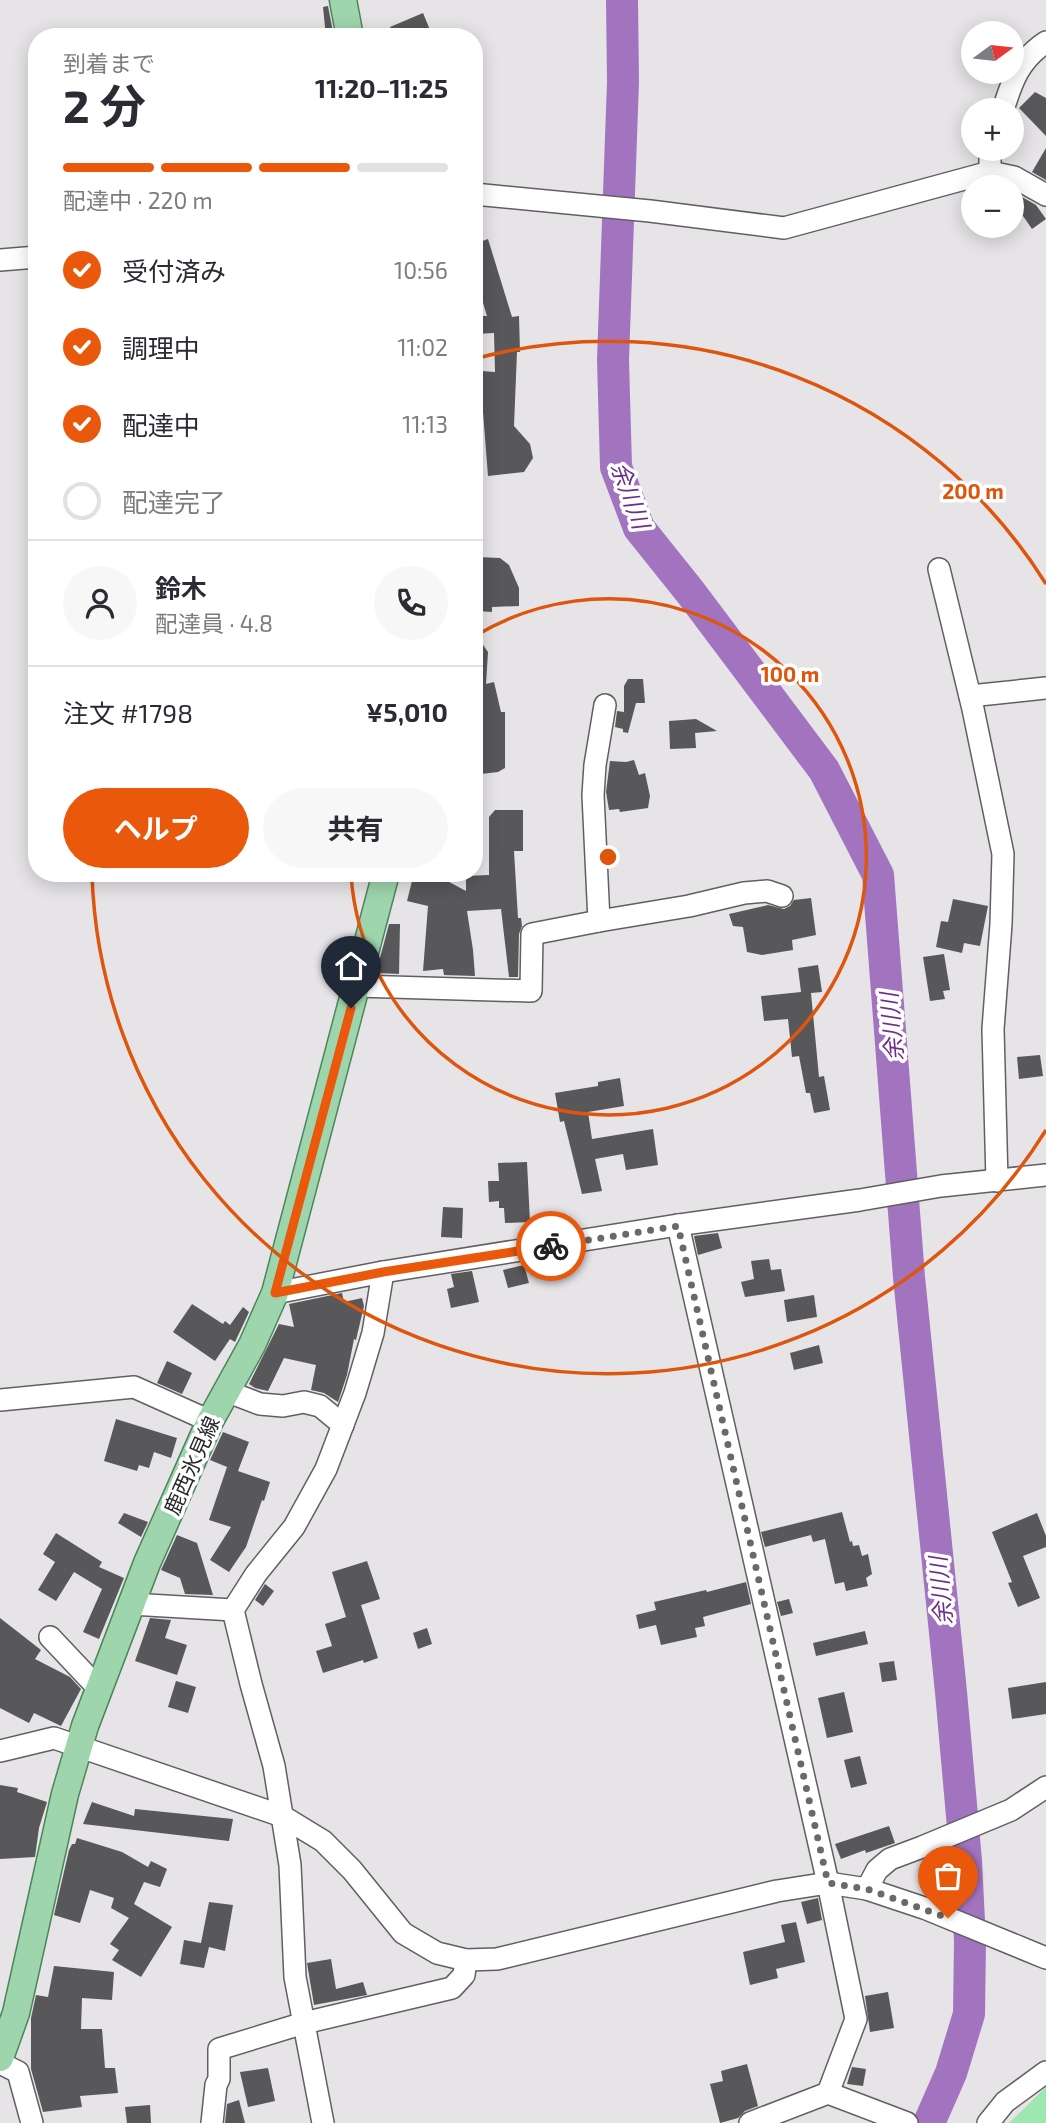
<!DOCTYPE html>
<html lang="ja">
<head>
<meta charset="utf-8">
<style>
	body { margin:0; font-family:"Exo 2","Noto Sans JP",sans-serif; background:#f7f7f7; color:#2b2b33; height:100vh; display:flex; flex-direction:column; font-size:26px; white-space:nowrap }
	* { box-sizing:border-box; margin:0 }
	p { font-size:23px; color:#7c7c81 }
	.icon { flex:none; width:38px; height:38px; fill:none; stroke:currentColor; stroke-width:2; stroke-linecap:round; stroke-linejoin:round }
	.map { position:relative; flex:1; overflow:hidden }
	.drawer { position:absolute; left:28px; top:28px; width:455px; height:854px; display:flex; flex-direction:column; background:#fff; border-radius:28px; box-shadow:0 4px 18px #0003 }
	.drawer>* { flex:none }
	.needle { width:46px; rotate:75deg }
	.tools { position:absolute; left:961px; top:21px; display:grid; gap:14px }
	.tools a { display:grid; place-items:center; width:63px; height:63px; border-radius:50%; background:#fff; box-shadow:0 4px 18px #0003; font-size:35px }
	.pin { position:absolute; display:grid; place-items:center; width:60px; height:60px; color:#fff; margin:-72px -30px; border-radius:50% 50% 50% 0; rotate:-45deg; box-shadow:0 0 7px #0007 }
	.pin .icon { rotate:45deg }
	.courier { position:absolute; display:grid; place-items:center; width:70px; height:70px; margin:-35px; border:5px solid #ea580c; border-radius:50%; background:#fff; color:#222; box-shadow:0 2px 9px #0007 }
	.summary em { font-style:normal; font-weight:700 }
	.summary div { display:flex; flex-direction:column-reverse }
	.summary { display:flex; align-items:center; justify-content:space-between; height:119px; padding:0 35px }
	h1 { font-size:46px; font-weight:700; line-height:52px }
	.bar { display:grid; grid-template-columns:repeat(4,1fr); gap:10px 7px; align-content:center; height:84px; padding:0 35px }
	.bar i { height:9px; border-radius:5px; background:#e1e1e2 }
	.bar .selected { background:#ea580c }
	.bar p { grid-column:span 4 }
	.line { display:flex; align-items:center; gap:18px; padding:0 35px; border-top:2px solid #e1e1e2 }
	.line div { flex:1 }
	.round { display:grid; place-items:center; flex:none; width:74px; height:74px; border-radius:37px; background:#f7f7f7 }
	ol { padding:0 35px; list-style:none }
	li { display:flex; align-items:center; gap:21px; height:77px }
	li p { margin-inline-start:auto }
	li .icon { padding:7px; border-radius:50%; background:#ea580c; color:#fff; stroke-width:4 }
	li:last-child { color:#7c7c81 }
	li i { width:38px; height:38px; border:4px solid #e1e1e2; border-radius:50% }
	.cta { display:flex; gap:14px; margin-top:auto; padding:14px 35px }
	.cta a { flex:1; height:80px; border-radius:42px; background:#ea580c; color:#fff; font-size:28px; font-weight:700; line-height:80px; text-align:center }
	.cta a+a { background:#f7f7f7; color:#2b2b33 }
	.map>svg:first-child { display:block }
	.green { fill:#9ee7ae }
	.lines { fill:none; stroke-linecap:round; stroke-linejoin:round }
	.river { stroke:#a273be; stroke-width:32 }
	.building { fill:#585759 }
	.minor-casing { stroke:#615f62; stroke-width:24 }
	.major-casing { stroke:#4b865b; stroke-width:29 }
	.minor { stroke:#fff; stroke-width:21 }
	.major { stroke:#9fd5ad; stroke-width:26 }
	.done { stroke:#6a686b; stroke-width:7; stroke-dasharray:0 12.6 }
	.route { stroke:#ea580c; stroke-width:9 }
	.ring { fill:none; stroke:#de560d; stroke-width:3.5 }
	.labels { text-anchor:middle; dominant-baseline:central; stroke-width:7; stroke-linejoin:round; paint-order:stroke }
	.street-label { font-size:21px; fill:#272628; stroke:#fff }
	.water-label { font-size:23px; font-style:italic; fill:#6c308a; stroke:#fff }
	.centre { fill:#de560d; stroke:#fff; stroke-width:3.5 }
	.ring-label { font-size:21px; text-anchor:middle; font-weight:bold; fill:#de560d; stroke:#fff; stroke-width:7; stroke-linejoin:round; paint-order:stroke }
</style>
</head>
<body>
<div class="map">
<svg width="1046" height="2123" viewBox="0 0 1046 2123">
	<rect width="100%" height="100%" fill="#e6e4e7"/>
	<path class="green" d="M1046 2087V2123H1009Z"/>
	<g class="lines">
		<path class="river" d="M622 0 623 82 613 360 616 467 639 528 691 593 824 770 878 875 909 1277 951 1692 966 1861 970 1941 969 2014 951 2073 929 2123"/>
	</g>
	<g class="building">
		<path d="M328 6 334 37H326L323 7Z"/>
		<path d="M423 13 433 37H394L390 27Z"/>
		<path d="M1035 92 1046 98V136L1019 108Z"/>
		<path d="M1046 148V180L1032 172Z"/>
		<path d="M1015 193 1036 205 1046 219 1032 229 1012 200Z"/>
		<path d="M488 239 512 317 519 316 520 352H517L514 426 530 444 533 458 524 472 488 476 483 412H479L481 371 495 372 494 333 474 334V316H487L474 273V244Z"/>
		<path d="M477 557 500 558 509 565 519 588V606L492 607V612L477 611V595L474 587V565Z"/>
		<path d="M474 632 488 652 486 684 494 682 501 712H505V768L498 772 481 774 474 769V712H479L474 695Z"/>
		<path d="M628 679H643L645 703H636L628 733 623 732V729L615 727 617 711 624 712V686Z"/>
		<path d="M696 719 717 731 695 733 696 748 670 749 669 721Z"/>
		<path d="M634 760 639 775 645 773 650 796 648 808 620 812 619 809 609 810 606 792 610 761 626 762Z"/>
		<path d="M495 810H523V851H514L518 918H521L522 926 519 934 518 977H509L501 909 467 911 473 950 475 976 444 975 443 969 423 971 428 906 407 901 414 873 436 875 466 891V876L489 875V817Z"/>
		<path d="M811 898 816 935 792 940 793 950 762 955 747 952 743 927 733 926 729 914 768 905 784 909 790 906 794 900Z"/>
		<path d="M953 899 988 906 980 946 964 943 962 953 936 947 941 921 948 922Z"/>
		<path d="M389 924H400L399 974 376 973Z"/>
		<path d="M944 954 950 990 943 991 945 999 930 1001 923 957Z"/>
		<path d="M818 965 822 992 811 993 819 1077 824 1076 830 1110 814 1113 810 1093H806L799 1056 792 1057 788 1019 764 1021 761 996 801 992 798 968Z"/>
		<path d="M1040 1055 1043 1076 1019 1079 1017 1057Z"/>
		<path d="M620 1078 624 1106 588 1112 592 1139 653 1129 658 1165 626 1170 623 1154 595 1159 602 1191 582 1194 564 1121 560 1122 555 1093 598 1086V1082Z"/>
		<path d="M527 1162 530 1222 505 1223 504 1208H499V1201L489 1202 488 1181H499L498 1163Z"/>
		<path d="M443 1207 463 1208 462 1238 441 1237Z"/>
		<path d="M718 1233 722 1248 698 1255 694 1236Z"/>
		<path d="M769 1259 771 1270 781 1269 785 1291 745 1297 741 1282 754 1279 751 1261Z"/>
		<path d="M524 1265 529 1283 508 1288 503 1270Z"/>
		<path d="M472 1271 479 1302 451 1308 447 1289 454 1287 451 1274Z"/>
		<path d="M342 1293 344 1302 362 1298 364 1306 356 1340 354 1339 347 1375 338 1402 324 1393 311 1390 316 1365 284 1358 268 1391 255 1388 249 1384 279 1324 294 1327 289 1304Z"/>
		<path d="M814 1295 817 1317 787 1322 784 1300Z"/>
		<path d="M192 1304 223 1324 225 1321 230 1325 243 1307 249 1312 235 1342 230 1339 215 1361 173 1332Z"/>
		<path d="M819 1345 823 1363 794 1370 790 1353Z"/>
		<path d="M167 1361 192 1373 182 1394 157 1383Z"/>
		<path d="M116 1419 177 1438 171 1458 154 1452 149 1468 139 1465 137 1471 104 1461Z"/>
		<path d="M223 1432 249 1442 238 1471 270 1482 264 1501 262 1500 246 1547 229 1572 210 1560 231 1527 209 1520 227 1467 237 1471 210 1460Z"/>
		<path d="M842 1512 850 1542 852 1541 853 1546 859 1545 862 1556 868 1554 872 1574 866 1578 868 1586 846 1591 844 1582 835 1584 825 1539 813 1542 811 1535 765 1547 761 1532Z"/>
		<path d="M124 1513 148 1522 141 1537 118 1523Z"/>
		<path d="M1037 1513 1046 1536V1547L1023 1556 1040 1598 1018 1607 1008 1583 1012 1582 992 1532Z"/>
		<path d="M56 1533 102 1562 99 1567 124 1578 99 1639 83 1632 102 1589 74 1572 56 1601 38 1590 55 1562 43 1554Z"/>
		<path d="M177 1535 197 1543 213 1595 185 1594 180 1578 161 1570Z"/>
		<path d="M367 1561 380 1599 361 1605 378 1658 364 1663 363 1660 323 1673 316 1651 332 1646 325 1624 346 1617 332 1572Z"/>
		<path d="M746 1582 751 1604 703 1617 705 1626 695 1628 697 1637 661 1645 656 1625 639 1629 636 1615 656 1610 654 1602 706 1590 707 1592Z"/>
		<path d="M265 1584 274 1591 263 1606 255 1600Z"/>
		<path d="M789 1599 793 1613 781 1616 777 1602Z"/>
		<path d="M0 1618 41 1650 35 1659 70 1677 81 1689 61 1726 34 1713 29 1723 0 1708Z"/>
		<path d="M150 1618 171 1620 165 1638 187 1645 177 1675 135 1661Z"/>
		<path d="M427 1628 432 1644 418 1649 413 1633Z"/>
		<path d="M865 1631 868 1644 816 1656 813 1643Z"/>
		<path d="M894 1661 897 1680 882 1682 879 1663Z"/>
		<path d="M176 1681 196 1687 188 1713 168 1707Z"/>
		<path d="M1046 1682V1714L1012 1719 1008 1688Z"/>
		<path d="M844 1692 853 1732 827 1738 818 1698Z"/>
		<path d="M860 1756 867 1784 851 1788 844 1760Z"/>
		<path d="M0 1785 18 1788 17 1792 47 1802 39 1828 35 1857 0 1859Z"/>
		<path d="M92 1802 134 1816 135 1809 233 1819 229 1841 83 1824Z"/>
		<path d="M889 1826 895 1843 866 1853 865 1850 841 1859 835 1844Z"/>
		<path d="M77 1838 122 1852 148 1867 151 1861 167 1869 160 1887 144 1882 134 1904 172 1927 141 1977 112 1960 119 1950 110 1944 129 1918 111 1908 114 1898 90 1890 80 1923 54 1915 69 1850 72 1844H75Z"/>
		<path d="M818 1898 822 1920 807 1924 801 1902Z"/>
		<path d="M209 1902 233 1905 225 1951 209 1947 204 1968 180 1964 184 1940 201 1943Z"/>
		<path d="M796 1922 805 1962 776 1969 778 1978 750 1985 743 1952 785 1942 781 1925Z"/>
		<path d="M331 1959 336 1989 363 1982 367 1995 314 2005 307 1963Z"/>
		<path d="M54 1966 114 1972 112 2000 82 1998 81 2029H102L105 2068H115L118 2093 80 2096 82 2107 43 2112 31 2069V2018L36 1995 48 1997Z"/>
		<path d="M888 1992 894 2028 870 2032 865 1996Z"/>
		<path d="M747 2064 758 2106 745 2111 738 2118 720 2123 710 2084 723 2081 721 2071Z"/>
		<path d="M852 2067 866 2069 863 2086 847 2084Z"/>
		<path d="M268 2068 275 2101 248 2107 240 2072Z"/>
		<path d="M239 2100 245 2123H225L227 2104Z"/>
		<path d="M150 2105 151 2123H127L125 2107Z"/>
	</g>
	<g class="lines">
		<g class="minor-casing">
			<g id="minor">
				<path d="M1003 110C1012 81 1019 60 1046 42"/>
				<path d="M990 172V149"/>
				<path d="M474 194 650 211 784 228 990 172 1014 177 1046 195"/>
				<path d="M0 260 37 257"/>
				<path d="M939 569 973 709 1003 854 1001 924 993 1029 997 1181"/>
				<path d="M970 696 1046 688"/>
				<path d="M599 921 689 906 744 893 767 891 782 896"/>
				<path d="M357 986 531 991 532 934 599 921 593 795 595 765 605 705"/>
				<path d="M678 1225 828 1883 856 2019 828 2093"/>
				<path d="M275 1293 383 1272 678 1225 860 1200 941 1186 1046 1175"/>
				<path d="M226 1391 260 1404 283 1406 304 1402 320 1406 343 1425"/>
				<path d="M0 1400 134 1387 210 1421"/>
				<path d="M131 1604 233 1610"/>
				<path d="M50 1637 99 1689"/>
				<path d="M0 1751 54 1738 282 1816 323 1841 352 1870 403 1933 437 1953 466 1960 497 1959 777 1891 828 1883 867 1889 924 1908 1046 1958"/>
				<path d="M867 1889 877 1870 890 1859 922 1847 1011 1810 1046 1787"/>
				<path d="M0 2063 18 2072 32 2123"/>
				<path d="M212 2123 216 2085 219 2079V2049L304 2023 452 1988 464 1975 466 1960"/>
				<path d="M323 2123 295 1977 290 1865 274 1766 251 1684 233 1610 256 1574 294 1527 326 1469 355 1393 373 1333 383 1272"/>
				<path d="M750 2123 828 2093 907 2123"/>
				<path d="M988 2123 1005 2102 1046 2072"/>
			</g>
		</g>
		<g class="major-casing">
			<g id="major">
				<path d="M343 0 350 37"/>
				<path d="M0 2058 16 2013 65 1794 85 1726 147 1563 210 1421 252 1345 275 1293 386 873"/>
			</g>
		</g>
		<use href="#minor" class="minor"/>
		<use href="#major" class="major"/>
	</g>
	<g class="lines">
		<path class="done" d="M551 1246 678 1226 828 1883 867 1889 948 1918"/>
		<path class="route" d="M351 1008 275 1293 383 1272 551 1246"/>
	</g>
	<g class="ring">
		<path d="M475 636A258 258 0 1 1 351 875"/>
		<path d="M1046 1130A516 516 0 0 1 92 875M474 359A516 516 0 0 1 1046 584"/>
	</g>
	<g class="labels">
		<g class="street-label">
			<text transform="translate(191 1465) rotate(-66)">鹿西氷見線</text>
		</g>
		<g class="water-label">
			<text transform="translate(631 495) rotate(70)">余川川</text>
			<text transform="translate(891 1027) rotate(-95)">余川川</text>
			<text transform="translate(940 1591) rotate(-95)">余川川</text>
		</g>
	</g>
	<circle cx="608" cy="857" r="10" class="centre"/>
	<g class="ring-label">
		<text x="973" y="499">200 m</text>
		<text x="790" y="682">100 m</text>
	</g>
</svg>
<div class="tools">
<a><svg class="needle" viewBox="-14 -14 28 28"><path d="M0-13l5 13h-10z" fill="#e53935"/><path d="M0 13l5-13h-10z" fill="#7c7c81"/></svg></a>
<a>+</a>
<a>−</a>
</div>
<div class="pin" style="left:948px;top:1918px;background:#ea580c"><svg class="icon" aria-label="bag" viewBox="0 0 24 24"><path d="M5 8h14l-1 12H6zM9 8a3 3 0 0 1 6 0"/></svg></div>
<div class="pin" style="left:351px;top:1008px;background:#1f2937"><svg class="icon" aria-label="home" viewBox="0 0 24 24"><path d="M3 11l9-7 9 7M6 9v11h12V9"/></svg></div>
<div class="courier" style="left:551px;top:1246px"><svg class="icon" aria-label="bike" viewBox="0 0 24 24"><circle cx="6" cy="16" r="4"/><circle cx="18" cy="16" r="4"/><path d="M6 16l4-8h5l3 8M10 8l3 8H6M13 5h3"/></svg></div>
<section class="drawer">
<div class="summary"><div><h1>2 分</h1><p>到着まで</p></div><em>11:20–11:25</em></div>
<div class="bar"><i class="selected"></i><i class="selected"></i><i class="selected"></i><i></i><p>配達中 · 220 m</p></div>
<ol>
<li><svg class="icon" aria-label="check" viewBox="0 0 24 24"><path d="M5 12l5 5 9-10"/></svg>受付済み<p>10:56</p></li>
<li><svg class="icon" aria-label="check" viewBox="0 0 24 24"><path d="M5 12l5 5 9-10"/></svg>調理中<p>11:02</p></li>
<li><svg class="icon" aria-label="check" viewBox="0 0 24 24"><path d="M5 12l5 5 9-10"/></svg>配達中<p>11:13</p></li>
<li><i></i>配達完了</li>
</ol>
<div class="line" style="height:126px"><a class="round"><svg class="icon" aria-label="person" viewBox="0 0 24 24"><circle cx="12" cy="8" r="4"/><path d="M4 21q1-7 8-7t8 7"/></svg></a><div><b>鈴木</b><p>配達員 · 4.8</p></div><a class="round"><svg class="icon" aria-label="phone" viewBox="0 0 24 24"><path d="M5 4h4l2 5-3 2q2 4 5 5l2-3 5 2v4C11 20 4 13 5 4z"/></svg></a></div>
<div class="line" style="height:91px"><div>注文 #1798</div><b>¥5,010</b></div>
<div class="cta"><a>ヘルプ</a><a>共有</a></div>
</section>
</div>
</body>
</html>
